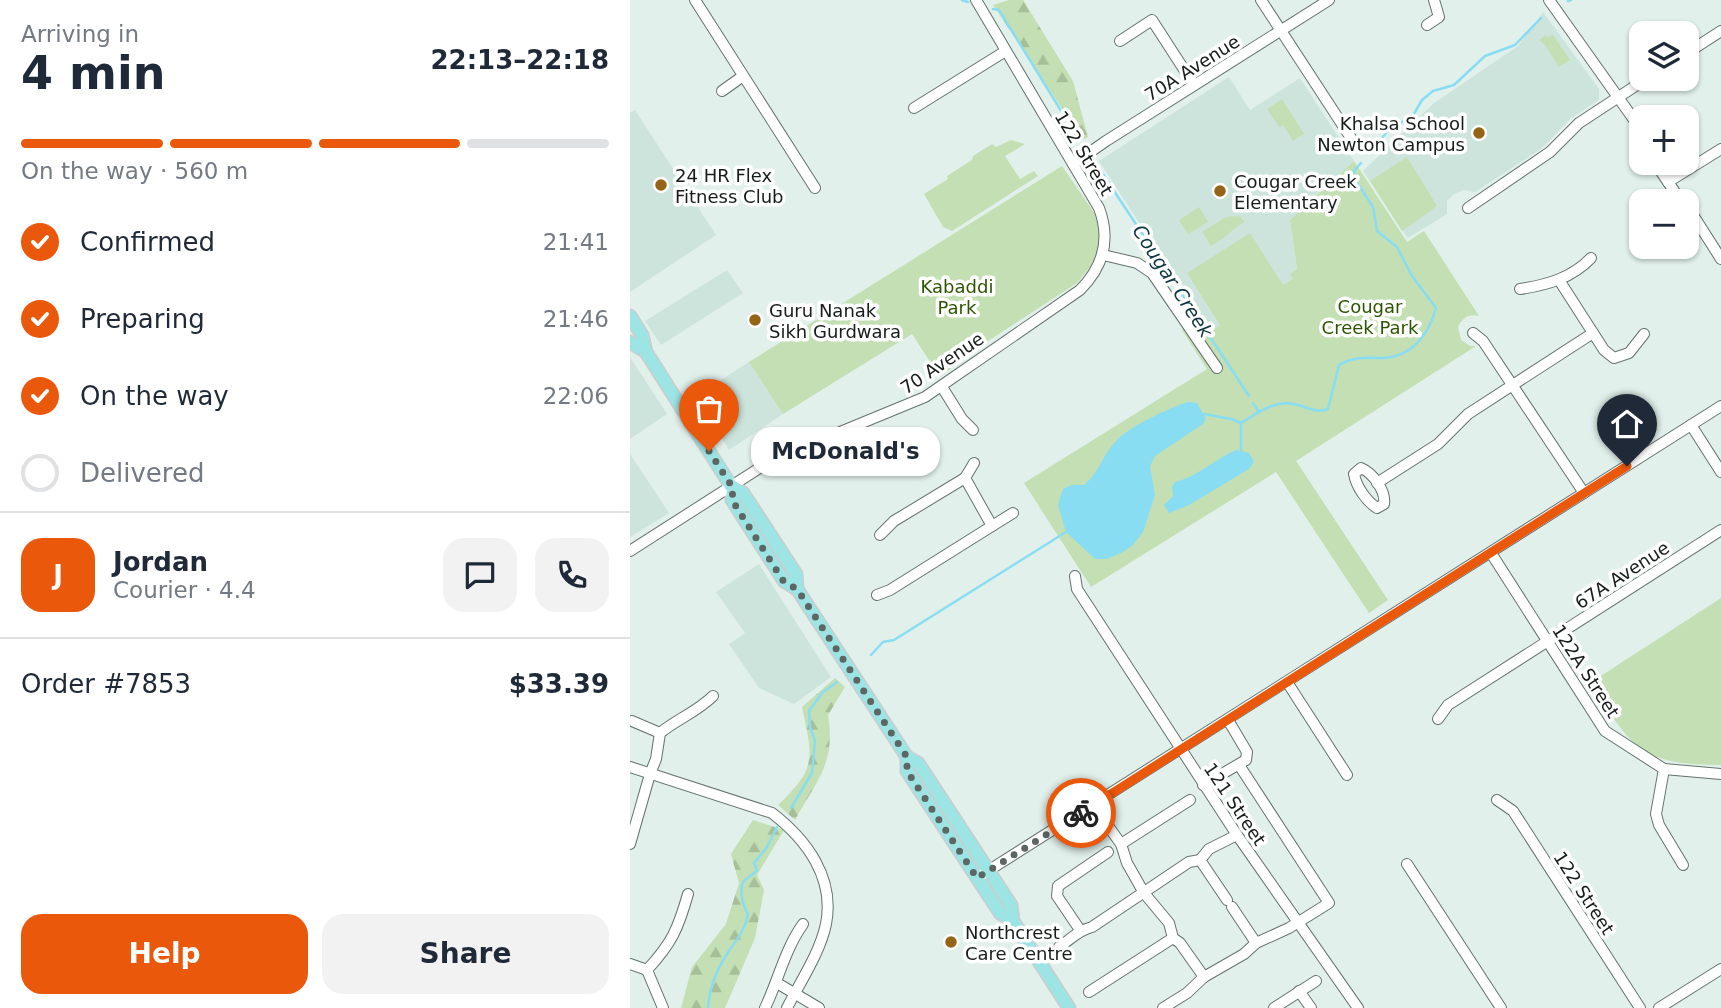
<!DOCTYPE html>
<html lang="en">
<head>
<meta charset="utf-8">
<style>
	body { margin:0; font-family:"DejaVu Sans",sans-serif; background:#f2f2f3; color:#1f2937; height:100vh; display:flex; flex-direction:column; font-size:26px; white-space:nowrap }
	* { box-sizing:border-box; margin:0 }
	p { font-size:23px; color:#747a83 }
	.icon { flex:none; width:38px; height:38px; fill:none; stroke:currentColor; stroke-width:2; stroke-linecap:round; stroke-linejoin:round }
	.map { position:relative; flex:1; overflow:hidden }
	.panel { display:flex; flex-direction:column; background:#fff; width:630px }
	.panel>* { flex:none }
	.tools { position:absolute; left:999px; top:21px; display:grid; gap:14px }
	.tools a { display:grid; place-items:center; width:70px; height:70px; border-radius:14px; background:#fff; box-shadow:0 2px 5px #0004; font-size:35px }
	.pin { position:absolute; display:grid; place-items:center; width:60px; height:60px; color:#fff; margin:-72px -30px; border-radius:50% 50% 50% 0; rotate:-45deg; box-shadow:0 0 7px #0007 }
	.pin .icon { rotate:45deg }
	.courier { position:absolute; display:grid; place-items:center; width:70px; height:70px; margin:-35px; border:5px solid #ea580c; border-radius:50%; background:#fff; color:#222; box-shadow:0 2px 9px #0007 }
	.bubble { position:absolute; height:49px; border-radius:21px; background:#fff; box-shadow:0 2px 5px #0004; font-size:23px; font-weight:800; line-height:49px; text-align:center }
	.headline em { font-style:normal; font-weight:800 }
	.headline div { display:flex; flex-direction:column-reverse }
	.headline { display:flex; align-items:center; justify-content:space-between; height:119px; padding:0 21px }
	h1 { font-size:46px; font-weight:800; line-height:52px }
	.bar { display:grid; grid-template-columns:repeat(4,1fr); gap:10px 7px; align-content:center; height:84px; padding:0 21px }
	.bar i { height:9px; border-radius:5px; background:#e0e1e3 }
	.bar .selected { background:#ea580c }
	.bar p { grid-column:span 4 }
	.line { display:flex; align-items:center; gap:18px; padding:0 21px; border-top:2px solid #e0e1e3 }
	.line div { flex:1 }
	.round { display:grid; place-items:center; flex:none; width:74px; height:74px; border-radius:21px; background:#f2f2f3 }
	ol { padding:0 21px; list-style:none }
	li { display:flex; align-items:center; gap:21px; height:77px }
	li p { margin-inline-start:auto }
	li .icon { padding:7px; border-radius:50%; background:#ea580c; color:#fff; stroke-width:4 }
	li:last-child { color:#747a83 }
	li i { width:38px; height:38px; border:4px solid #e0e1e3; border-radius:50% }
	.button { display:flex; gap:14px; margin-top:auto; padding:14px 21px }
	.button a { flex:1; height:80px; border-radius:21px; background:#ea580c; color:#fff; font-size:28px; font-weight:800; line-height:80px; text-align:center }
	.button a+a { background:#f2f2f3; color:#1f2937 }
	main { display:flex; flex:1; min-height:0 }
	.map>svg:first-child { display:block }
	.built { fill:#cde4dd }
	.green { fill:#c3dfb3 }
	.forest { fill:url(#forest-firs) }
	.water { fill:#89ddf3 }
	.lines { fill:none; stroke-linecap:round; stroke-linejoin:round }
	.stream { stroke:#89ddf3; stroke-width:2.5 }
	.minor-casing { stroke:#65726e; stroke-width:12 }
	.major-casing { stroke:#cccdcd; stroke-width:15 }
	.minor { stroke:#fff; stroke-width:10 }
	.major { stroke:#9de4e5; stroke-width:12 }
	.done { stroke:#5d6663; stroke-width:7; stroke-dasharray:0 12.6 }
	.route { stroke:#ea580c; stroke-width:9 }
	.poi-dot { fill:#966416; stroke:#fff; stroke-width:2.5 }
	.labels { text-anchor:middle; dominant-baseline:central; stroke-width:7; stroke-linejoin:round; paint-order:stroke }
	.street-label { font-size:18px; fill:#161c1a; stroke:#fff }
	.poi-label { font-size:18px; fill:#161c1a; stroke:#fff; text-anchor:start }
	.park-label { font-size:18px; fill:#2b5500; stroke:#fff }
	.water-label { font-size:19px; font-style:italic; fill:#0f3741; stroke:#fff }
</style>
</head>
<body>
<main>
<section class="panel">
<div class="headline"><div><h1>4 min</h1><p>Arriving in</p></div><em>22:13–22:18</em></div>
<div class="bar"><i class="selected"></i><i class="selected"></i><i class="selected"></i><i></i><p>On the way · 560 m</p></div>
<ol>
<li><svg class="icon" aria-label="check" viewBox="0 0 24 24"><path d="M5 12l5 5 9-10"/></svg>Confirmed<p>21:41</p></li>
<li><svg class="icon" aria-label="check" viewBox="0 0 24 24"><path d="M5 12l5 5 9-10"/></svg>Preparing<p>21:46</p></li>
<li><svg class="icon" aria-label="check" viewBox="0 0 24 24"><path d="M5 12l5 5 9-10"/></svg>On the way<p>22:06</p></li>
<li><i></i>Delivered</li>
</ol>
<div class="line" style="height:126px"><b class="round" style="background:#ea580c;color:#fff">J</b><div><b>Jordan</b><p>Courier · 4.4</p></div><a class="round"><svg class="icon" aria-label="chat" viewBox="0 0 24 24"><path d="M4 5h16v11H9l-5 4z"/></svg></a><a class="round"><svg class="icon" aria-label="phone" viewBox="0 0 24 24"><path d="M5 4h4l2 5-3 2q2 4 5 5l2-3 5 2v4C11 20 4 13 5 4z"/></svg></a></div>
<div class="line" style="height:91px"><div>Order #7853</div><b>$33.39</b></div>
<div class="button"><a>Help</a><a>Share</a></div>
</section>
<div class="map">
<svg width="1091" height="1008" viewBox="0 0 1091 1008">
	<defs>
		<pattern id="forest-firs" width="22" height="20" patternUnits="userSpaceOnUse" patternTransform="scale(1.75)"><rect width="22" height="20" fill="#c3dfb3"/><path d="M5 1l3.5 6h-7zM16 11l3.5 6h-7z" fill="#a7bf99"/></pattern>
	</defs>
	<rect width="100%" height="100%" fill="#e1f0eb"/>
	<g class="built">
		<path d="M913 12 969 89V100L941 118 911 149 845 192 834 190 824 194 817 201V214L778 238 733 171 804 103 888 46Z"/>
		<path d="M599 77 620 110 670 78 724 161 660 220 668 276 580 332 469 161Z"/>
		<path d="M5 110 86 235 0 292V113Z"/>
		<path d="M97 270 113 293 31 345 15 321Z"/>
		<path d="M0 357 37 414 0 439Z"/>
		<path d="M119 362 153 414 99 450 66 396Z"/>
		<path d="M0 454 39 513 0 537Z"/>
		<path d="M129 564 201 677 164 704 129 688 101 647 99 644 115 633 86 592Z"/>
	</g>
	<g class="green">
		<path d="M916 35 918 37 923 35 940 60 929 67 915 45 909 40Z"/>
		<path d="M652 99 674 134 663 141 653 125 649 127 637 109Z"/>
		<path d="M381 140 395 144 375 156 390 179 404 171 408 176 322 231 313 227 294 194 318 179 317 176 342 160 343 156 362 144 366 147Z"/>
		<path d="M777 157 807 206 772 231 740 181Z"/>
		<path d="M724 161 777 242 794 231 849 316C839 313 832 318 828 327L831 340 840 346H846L666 461 758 600 739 613 646 472 461 587 394 483 577 369 552 330C563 326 568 317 562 305L580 332 590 325 557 273 620 233 653 285 663 279 660 274 667 269 660 220Z"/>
		<path d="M432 166 465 214 470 229 469 248 466 260 447 283 344 350 310 377 282 334 153 414 119 362Z"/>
		<path d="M569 207 578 222 558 234 549 220Z"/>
		<path d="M610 216 614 222C601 230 594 239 581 246L572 232 596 217Z"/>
		<path d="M1091 598V765C1010 765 1002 747 960 683Z"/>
	</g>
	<g class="forest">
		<path d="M379 0H393L443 81 458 137 453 140 363 5Z"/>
		<path d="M205 678 215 687 198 715C206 763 187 780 165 820L148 805C187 768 183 759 172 707Z"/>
		<path d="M123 820 154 830 127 875 134 890 125 938 95 1008H51L62 967 96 924 109 883 101 854Z"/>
	</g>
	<g class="water">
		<path d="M558 402 567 403 576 419 573 424 525 456 520 466 525 495 513 532 503 545 493 552 477 559H465L436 532 428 505 433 489 442 485H454C469 473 473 454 486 441 498 427 541 407 558 402Z"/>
		<path d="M606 450 619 453 624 462 619 469 559 505 539 513 534 505 543 496 542 487 545 482C567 477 585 459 606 450Z"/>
	</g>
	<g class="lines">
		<g class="stream">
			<path d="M332 0 338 2"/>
			<path d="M938 1 941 0"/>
			<path d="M363 9 369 10 449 140"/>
			<path d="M740 152 763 125 781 119 792 100 803 91 824 85 855 56 885 45 911 18"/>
			<path d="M467 165 619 396"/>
			<path d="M725 179 724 171 731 163"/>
			<path d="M623 403 629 412"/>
			<path d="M574 414 601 419 611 423"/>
			<path d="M611 451V423C628 413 644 400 664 404 676 406 686 414 698 409L709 365C725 356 736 358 753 358 782 357 799 334 806 308L782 276 767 247 747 231 743 207 728 184"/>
			<path d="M241 655 253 642 264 640 436 532"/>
			<path d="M161 808 182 773 185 741 180 727 179 711 192 693 207 682"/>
			<path d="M78 1008C79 988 86 971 97 954 106 940 115 931 118 914 113 906 108 889 114 881 118 876 123 876 127 870L124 863 137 847 147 827"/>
		</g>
		<g class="minor-casing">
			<g id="minor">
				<path d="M65 0 185 188"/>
				<path d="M631 0 721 138"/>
				<path d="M919 0 1012 131"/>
				<path d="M797 25 809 17 804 0"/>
				<path d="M490 41 522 20 564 85"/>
				<path d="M1057 53 1091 31"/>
				<path d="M92 91 113 76"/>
				<path d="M284 108 374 52"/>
				<path d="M1025 163 1051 201"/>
				<path d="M443 164 476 141 699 0"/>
				<path d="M1038 182 1091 149"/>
				<path d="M1057 202 1063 215 1091 259"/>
				<path d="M838 208 920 152 949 123 1016 79"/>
				<path d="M473 255 507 263 522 273 587 368"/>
				<path d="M929 280 974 350 984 358 999 353 1014 334"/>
				<path d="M890 289C917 285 942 278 961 258"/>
				<path d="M843 333 853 341 954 493"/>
				<path d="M312 387 332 419 343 430"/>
				<path d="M1061 425 1091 472"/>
				<path d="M731 468C743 473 756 491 754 504L747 508C736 501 726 486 724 474Z"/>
				<path d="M747 483 808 444 838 414 963 333"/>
				<path d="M362 526 383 513"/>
				<path d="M250 535 264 521 335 478"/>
				<path d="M0 551 142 460 295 397 450 290C473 267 481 240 469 208L346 0"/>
				<path d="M861 553 975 731 1034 769 1091 774"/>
				<path d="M445 576 447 589 607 835 728 1008"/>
				<path d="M247 595 260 590 362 526 335 478 344 463"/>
				<path d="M657 682 717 775"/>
				<path d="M808 719 818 705 1091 530"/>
				<path d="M2 721 30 733"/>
				<path d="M0 767 142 813C177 840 205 878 196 924 190 953 170 982 157 1008"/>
				<path d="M1034 769 1026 814 1029 825 1053 865"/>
				<path d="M573 785 616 760 617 752 598 720"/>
				<path d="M867 800 883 811 1010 1008"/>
				<path d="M463 805 491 844 497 863 514 893 539 923 543 938 550 943 574 977"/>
				<path d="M0 844 20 774 26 759 30 733C47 719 67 712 83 696"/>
				<path d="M491 844 560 800"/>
				<path d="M570 860 597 900"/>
				<path d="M777 864 871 1008"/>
				<path d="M353 874 1091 406"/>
				<path d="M602 907 626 943"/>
				<path d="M450 930 427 896 428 886 478 852"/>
				<path d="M429 947C441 939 449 930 462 927L559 862 570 860 579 849 607 835"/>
				<path d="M0 964 17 970C42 943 48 929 58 894"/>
				<path d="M17 970 33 1008"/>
				<path d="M147 983 189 1008"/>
				<path d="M669 991 681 1008"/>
				<path d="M459 992 543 938"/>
				<path d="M135 1008C148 981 155 949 173 924"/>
				<path d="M533 1008 557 993 574 977 614 954 626 943 659 928 699 903 609 765"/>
				<path d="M644 1008 686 981"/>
				<path d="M1029 1008 1091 969"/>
			</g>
		</g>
		<g class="major-casing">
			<g id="major">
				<path d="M0 316 12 335 16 352 101 486 113 493 166 574 167 589"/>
				<path d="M0 342 16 352"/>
				<path d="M103 488 102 500 154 581 167 589 277 757 288 763 381 905 383 921 439 1008"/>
				<path d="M277 757V771L370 913 383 921"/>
			</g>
		</g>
		<use href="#minor" class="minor"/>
		<use href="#major" class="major"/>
	</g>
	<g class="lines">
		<path class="done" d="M79 451 103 488 102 500 154 582 167 589 277 757V771L347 878 451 813"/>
		<path class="route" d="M451 813 997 466"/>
	</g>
	<g class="poi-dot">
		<circle cx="849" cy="133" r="7"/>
		<circle cx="31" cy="185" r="7"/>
		<circle cx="590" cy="191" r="7"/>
		<circle cx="125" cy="320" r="7"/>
		<circle cx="321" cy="942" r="7"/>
	</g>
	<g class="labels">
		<g class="street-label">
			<text transform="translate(562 68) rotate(-32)">70A Avenue</text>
			<text transform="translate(454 153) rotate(59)">122 Street</text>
			<text transform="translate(312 363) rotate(-34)">70 Avenue</text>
			<text transform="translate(992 575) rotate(-33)">67A Avenue</text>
			<text transform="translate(956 671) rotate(57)">122A Street</text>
			<text transform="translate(605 804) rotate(56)">121 Street</text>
			<text transform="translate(954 893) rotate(57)">122 Street</text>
		</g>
		<g class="poi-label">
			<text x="835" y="123" text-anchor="end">Khalsa School<tspan x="835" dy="21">Newton Campus</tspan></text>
			<text x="45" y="175">24 HR Flex<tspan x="45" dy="21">Fitness Club</tspan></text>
			<text x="604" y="181">Cougar Creek<tspan x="604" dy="21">Elementary</tspan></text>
			<text x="139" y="310">Guru Nanak<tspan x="139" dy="21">Sikh Gurdwara</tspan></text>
			<text x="335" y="932">Northcrest<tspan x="335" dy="21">Care Centre</tspan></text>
		</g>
		<g class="park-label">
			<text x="327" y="286">Kabaddi<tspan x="327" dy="21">Park</tspan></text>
			<text x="740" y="306">Cougar<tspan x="740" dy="21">Creek Park</tspan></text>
		</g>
		<g class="water-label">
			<text transform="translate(543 281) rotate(57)">Cougar Creek</text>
		</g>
	</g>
</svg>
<div class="tools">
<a><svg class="icon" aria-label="layers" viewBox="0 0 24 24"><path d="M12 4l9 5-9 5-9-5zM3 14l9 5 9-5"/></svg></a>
<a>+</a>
<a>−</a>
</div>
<div class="pin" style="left:79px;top:451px;background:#ea580c"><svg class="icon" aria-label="bag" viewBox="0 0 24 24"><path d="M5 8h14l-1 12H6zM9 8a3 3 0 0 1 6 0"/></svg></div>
<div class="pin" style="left:997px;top:466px;background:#1f2937"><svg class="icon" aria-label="home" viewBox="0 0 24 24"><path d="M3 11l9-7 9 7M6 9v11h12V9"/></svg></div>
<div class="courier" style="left:451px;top:813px"><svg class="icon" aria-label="bike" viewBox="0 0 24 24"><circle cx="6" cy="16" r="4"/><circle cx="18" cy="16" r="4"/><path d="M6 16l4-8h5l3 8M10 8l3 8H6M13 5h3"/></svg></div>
<div class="bubble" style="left:121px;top:427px;width:189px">McDonald's</div>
</div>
</main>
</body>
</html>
